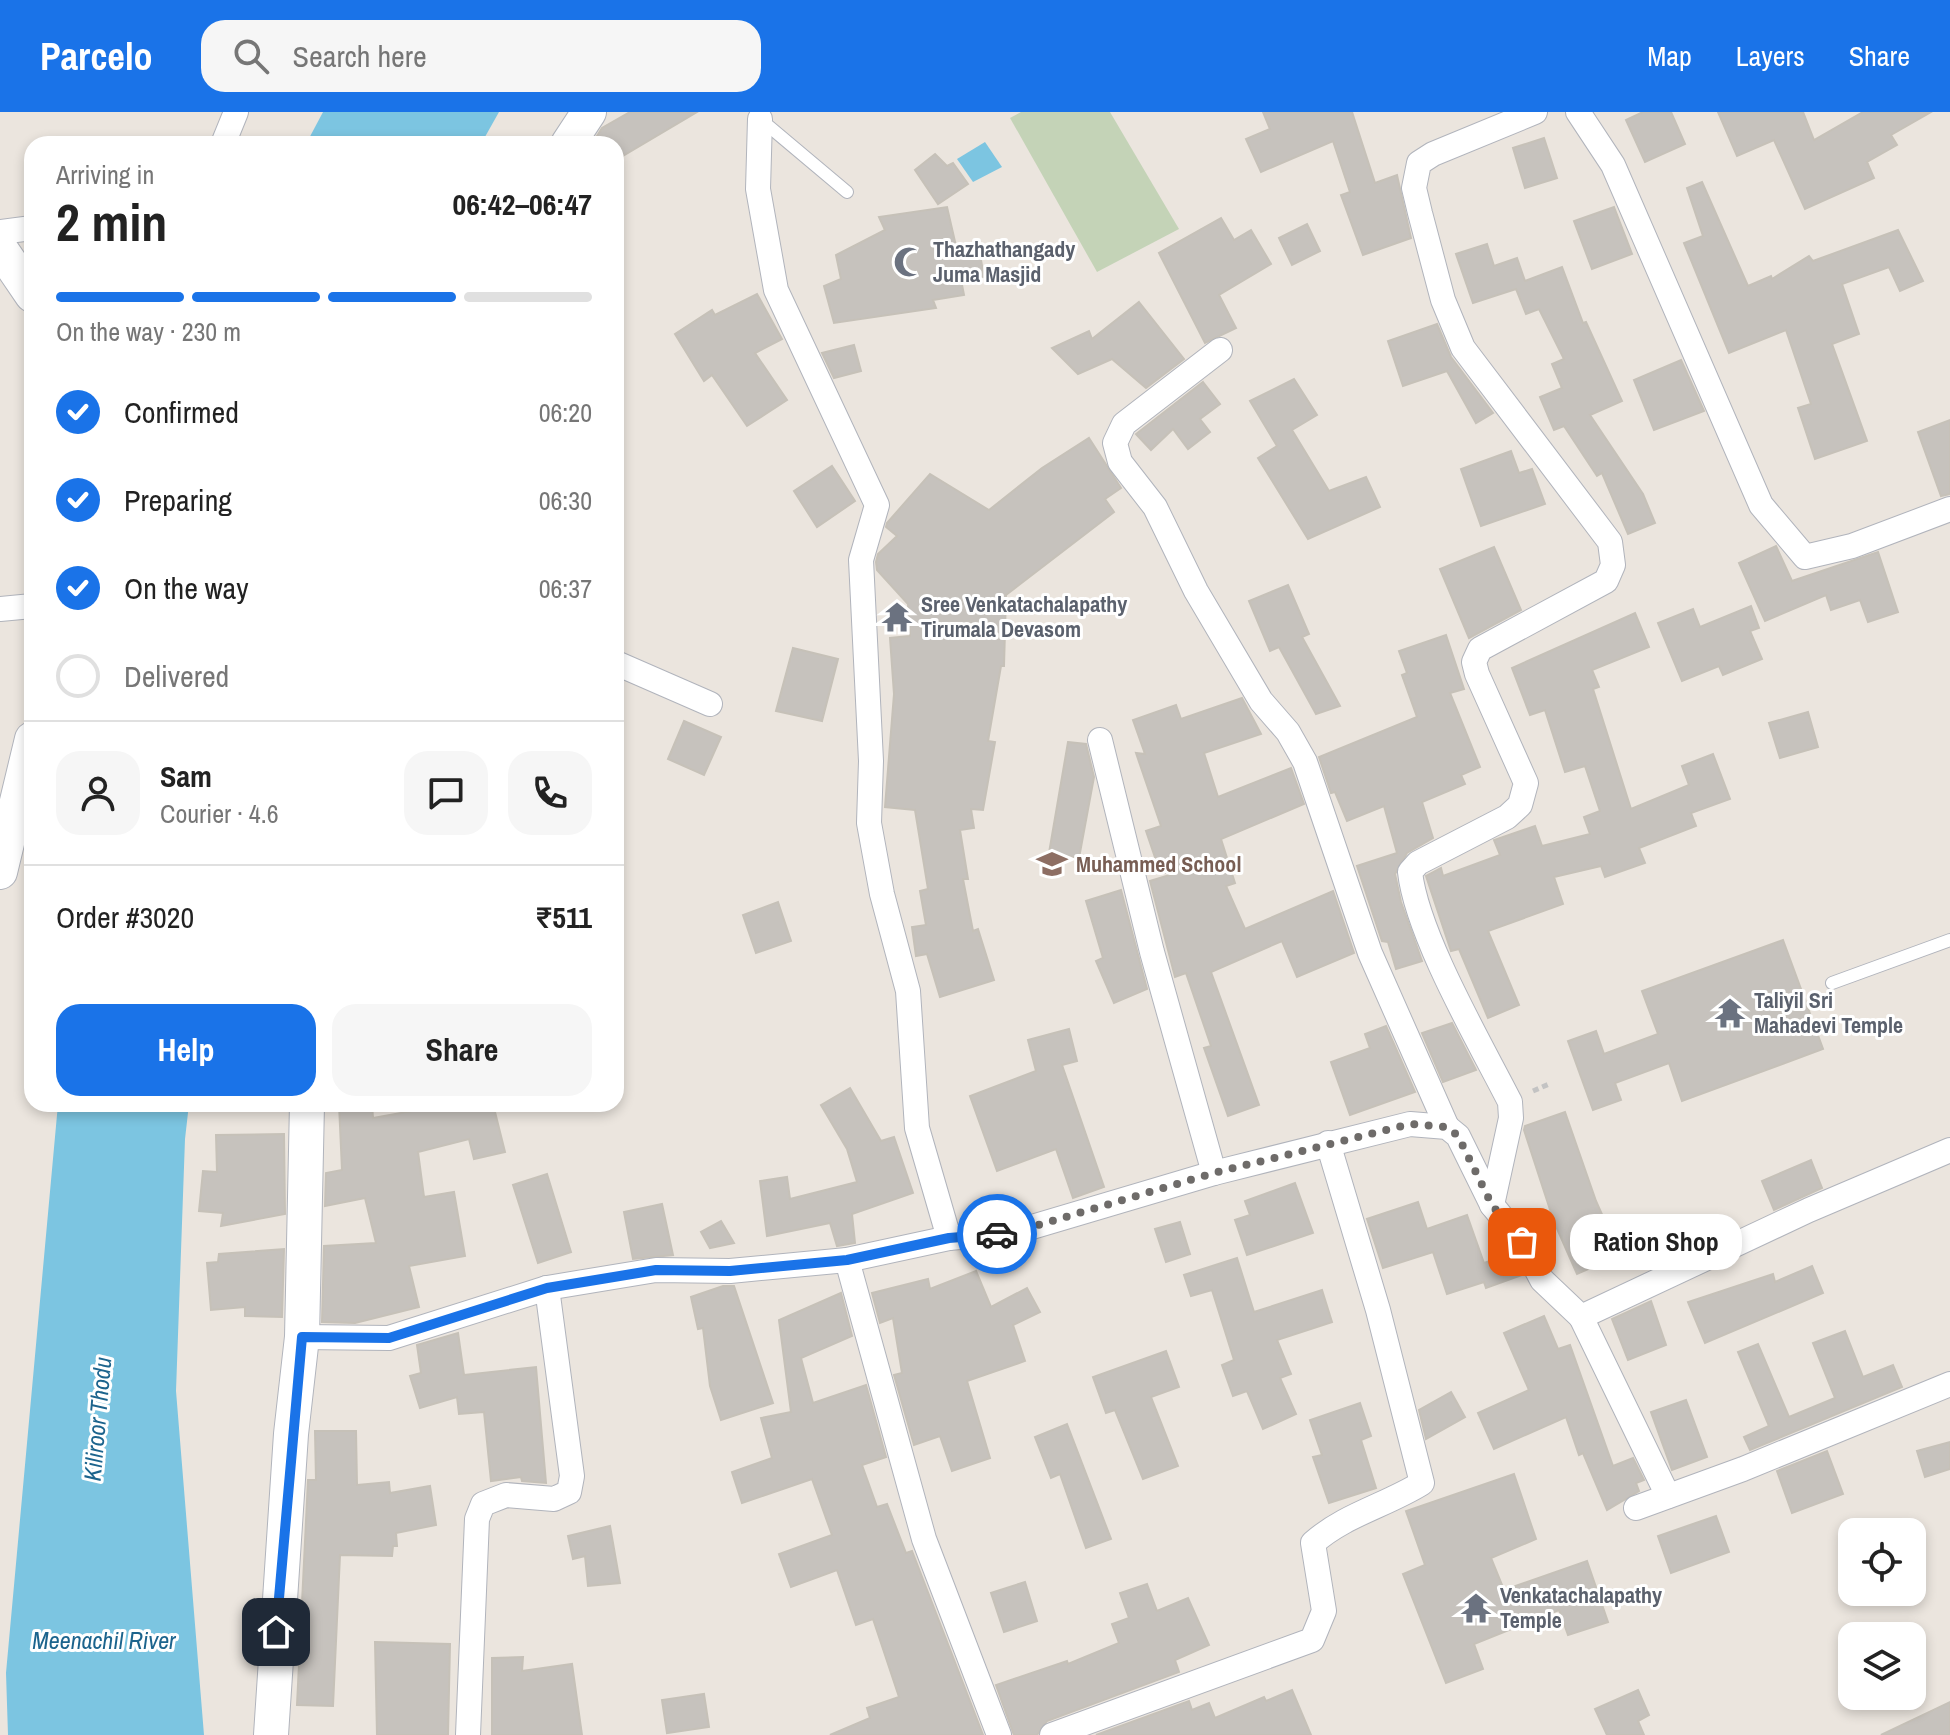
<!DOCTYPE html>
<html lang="en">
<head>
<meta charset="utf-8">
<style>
	body { margin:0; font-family:"Archivo Narrow",sans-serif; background:#f6f6f6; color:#222; height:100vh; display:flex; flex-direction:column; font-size:30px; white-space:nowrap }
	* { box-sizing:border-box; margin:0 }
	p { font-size:26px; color:#767676 }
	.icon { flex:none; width:44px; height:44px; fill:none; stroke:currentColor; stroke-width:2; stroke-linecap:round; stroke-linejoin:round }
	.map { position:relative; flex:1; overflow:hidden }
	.sheet { position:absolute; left:24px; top:24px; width:600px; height:976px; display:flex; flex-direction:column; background:#fff; border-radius:24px; box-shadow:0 4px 12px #0003 }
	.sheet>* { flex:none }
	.controls { position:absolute; left:1838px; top:1406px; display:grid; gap:16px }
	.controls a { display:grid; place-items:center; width:88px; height:88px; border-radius:16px; background:#fff; box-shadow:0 4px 12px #0003; font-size:40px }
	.pin { position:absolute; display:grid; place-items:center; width:68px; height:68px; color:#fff; margin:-34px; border-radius:16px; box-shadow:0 4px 12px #0006 }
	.courier { position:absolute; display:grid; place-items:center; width:80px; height:80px; margin:-40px; border:6px solid #1a73e8; border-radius:50%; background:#fff; color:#222; box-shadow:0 2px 10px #0007 }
	.bubble { position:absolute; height:56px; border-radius:24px; background:#fff; box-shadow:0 4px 12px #0003; font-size:26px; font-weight:800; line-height:56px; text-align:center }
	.summary em { font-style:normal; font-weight:800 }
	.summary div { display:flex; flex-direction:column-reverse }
	.summary { display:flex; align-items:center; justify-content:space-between; height:136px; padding:0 32px }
	h1 { font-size:52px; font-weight:800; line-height:60px }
	.bar { display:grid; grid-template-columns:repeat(4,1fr); gap:12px 8px; align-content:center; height:96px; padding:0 32px }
	.bar i { height:10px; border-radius:6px; background:#e0e0e0 }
	.bar .current { background:#1a73e8 }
	.bar p { grid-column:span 4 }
	.line { display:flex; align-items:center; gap:20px; padding:0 32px; border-top:2px solid #e0e0e0 }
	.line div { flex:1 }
	.round { display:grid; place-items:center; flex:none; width:84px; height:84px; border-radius:24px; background:#f6f6f6 }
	ol { padding:0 32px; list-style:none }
	li { display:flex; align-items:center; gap:24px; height:88px }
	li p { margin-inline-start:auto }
	li .icon { padding:8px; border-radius:50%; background:#1a73e8; color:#fff; stroke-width:4 }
	li:last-child { color:#767676 }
	li i { width:44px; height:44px; border:4px solid #e0e0e0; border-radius:50% }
	.button { display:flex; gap:16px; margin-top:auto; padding:16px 32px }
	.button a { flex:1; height:92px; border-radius:24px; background:#1a73e8; color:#fff; font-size:32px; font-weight:800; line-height:92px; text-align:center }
	.button a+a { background:#f6f6f6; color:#222 }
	header { display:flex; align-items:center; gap:48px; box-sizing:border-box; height:112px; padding:0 40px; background:#1a73e8; color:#fff }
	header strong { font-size:38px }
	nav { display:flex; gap:44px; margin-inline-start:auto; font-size:28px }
	.search { width:560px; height:72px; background:#f6f6f6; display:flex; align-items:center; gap:20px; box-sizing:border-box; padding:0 28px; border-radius:24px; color:#767676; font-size:30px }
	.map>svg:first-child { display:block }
	.cemetery { fill:#c4d3b7 }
	.water { fill:#7cc5e1 }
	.building { fill:#c6c2bd; stroke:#c6c1b8; stroke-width:2 }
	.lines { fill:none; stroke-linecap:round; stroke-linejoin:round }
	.service-casing { stroke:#b1b4bc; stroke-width:14 }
	.minor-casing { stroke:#b1b4bc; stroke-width:26 }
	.secondary-casing { stroke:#b1b4bc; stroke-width:36 }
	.path { stroke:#c3c3c3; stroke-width:5; stroke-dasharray:6 4; stroke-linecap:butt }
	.service { stroke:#fff; stroke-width:12 }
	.minor { stroke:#fff; stroke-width:24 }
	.secondary { stroke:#fff; stroke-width:34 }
	.done { stroke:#6e6b69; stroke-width:8; stroke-dasharray:0 14.4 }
	.route { stroke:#1a73e8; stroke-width:10 }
	.labels { text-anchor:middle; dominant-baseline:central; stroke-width:6; stroke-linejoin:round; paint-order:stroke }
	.worship-label { font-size:22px; font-weight:bold; fill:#5b616d; stroke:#fff; text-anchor:start }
	.education-label { font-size:22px; font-weight:bold; fill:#785e54; stroke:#fff; text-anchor:start }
	.water-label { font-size:24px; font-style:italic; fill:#1c648d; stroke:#fff }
</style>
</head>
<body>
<header>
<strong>Parcelo</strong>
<div class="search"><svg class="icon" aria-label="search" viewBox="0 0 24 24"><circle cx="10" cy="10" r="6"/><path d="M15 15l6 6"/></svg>Search here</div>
<nav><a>Map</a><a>Layers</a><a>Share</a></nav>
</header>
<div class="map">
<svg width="1950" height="1623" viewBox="0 0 1950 1623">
	<rect width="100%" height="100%" fill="#ebe5de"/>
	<path class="cemetery" d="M1021 0H1110L1179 117 1097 160 1010 6Z"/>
	<g class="water">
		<path d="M323 0H499L481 32H306Z"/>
		<path d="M985 30 1002 55 973 70 957 47Z"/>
		<path d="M58 992H189L185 1027 176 1279 204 1623H8L6 1561Z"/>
	</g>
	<g class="building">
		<path d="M630 0H697L616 48V32H592L602 16Z"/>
		<path d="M1263 0H1352L1375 71 1397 63 1411 126 1363 143 1341 83 1350 80 1333 29 1261 60 1246 27 1270 17Z"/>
		<path d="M1643 0H1671L1685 32 1645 50 1626 8Z"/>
		<path d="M1718 0H1803L1814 28 1863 0H1931L1891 23 1897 33 1867 50 1874 66 1805 97 1774 28 1737 44Z"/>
		<path d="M1544 26 1557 66 1525 76 1513 36Z"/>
		<path d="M935 42 947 54 953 51 968 72 938 92 915 58Z"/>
		<path d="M1702 70 1748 174 1771 164 1772 167 1809 144 1813 149 1898 118 1923 169 1900 179 1889 155 1842 172 1859 222 1832 232 1867 329 1815 347 1798 296 1811 292 1786 218 1729 241 1684 131 1703 124 1687 76Z"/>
		<path d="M947 95 956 134 978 131 984 165 961 168 964 183 933 188 936 196 834 211 824 174 841 167 836 143 885 118 879 105Z"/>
		<path d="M1614 95 1632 142 1592 157 1574 109Z"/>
		<path d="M1221 106 1234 128 1251 118 1271 152 1219 183 1236 216 1205 231 1159 141Z"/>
		<path d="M1307 112 1320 139 1292 153 1279 126Z"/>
		<path d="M1487 132 1494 154 1517 146 1525 169 1562 155 1583 211 1586 210 1622 289 1590 303 1643 382 1655 411 1628 422 1602 361 1597 364 1564 314 1554 318 1540 285 1562 276 1552 252 1564 247 1539 197 1526 202 1516 177 1473 191 1456 142Z"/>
		<path d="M757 182 782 227 755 241 787 288 747 314 712 263 704 269 675 222 712 198 715 203Z"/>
		<path d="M1139 190 1184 247 1146 276 1112 247 1078 262 1052 236 1089 219 1092 227Z"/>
		<path d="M1437 212 1451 245 1493 301 1476 311 1447 259 1403 274 1388 229Z"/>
		<path d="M854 233 861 259 834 266 822 241Z"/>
		<path d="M1681 248 1704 299 1654 318 1634 268Z"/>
		<path d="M1294 267 1317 303 1292 318 1329 379 1366 365 1380 395 1308 427 1258 346 1277 334 1250 289Z"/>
		<path d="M1203 270 1220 292 1200 307 1210 320 1188 337 1173 317 1151 338 1136 322Z"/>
		<path d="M1950 308V382L1941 384 1918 320Z"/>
		<path d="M1089 326 1121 376 1105 387 1114 400 1006 483 1004 554H1001L988 629 995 630 983 698 971 697 974 716 960 718 968 767H963L973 819 978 817 994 868 940 885 927 842 916 844 912 815 926 813 920 779 928 777 915 698 885 695 894 582 890 526 910 524 908 492 877 458 876 450 878 442 897 424 886 415 887 411 930 362 989 398 1042 356Z"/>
		<path d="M1511 339 1519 361 1532 357 1545 392 1481 414 1461 357Z"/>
		<path d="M832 354 855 389 817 415 794 379Z"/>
		<path d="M1776 434 1792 469 1878 440 1898 500 1868 510 1860 488 1831 498 1826 483 1765 509 1739 451Z"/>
		<path d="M1494 435 1521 498 1469 526 1440 457Z"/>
		<path d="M1288 473 1309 522 1302 525 1340 594 1316 602 1279 535 1270 539 1249 489Z"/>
		<path d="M1751 494 1759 516 1750 519 1762 547 1723 563 1719 554 1682 569 1658 511 1693 497 1700 515Z"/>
		<path d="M1635 501 1649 535 1592 558 1599 575 1593 577 1631 697 1689 673 1682 654 1713 642 1730 687 1691 701 1696 714 1639 736 1645 751 1605 765 1601 754 1554 765 1563 792 1488 819 1519 893 1488 906 1459 837 1451 839 1426 764 1441 756 1443 764 1500 743 1494 728 1535 714 1542 734 1590 722 1584 705 1600 699 1585 654 1565 660 1545 598 1530 603 1512 556Z"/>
		<path d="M1446 523 1464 577 1450 581 1480 655 1461 663 1465 672 1422 690 1433 726 1407 741 1395 762 1401 790 1422 849 1396 857 1388 830 1382 829 1357 754 1397 741 1384 694 1347 709 1335 680 1331 681 1319 645 1417 605 1402 563 1407 561 1399 539Z"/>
		<path d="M793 536 838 547 822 609 776 599Z"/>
		<path d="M1242 586 1261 622 1204 641 1218 685 1291 656 1304 692 1221 727 1235 771 1226 774 1245 817 1333 779 1354 841 1297 865 1282 829 1211 860 1259 993 1228 1004 1204 936 1211 934 1186 861 1175 865 1150 769 1173 762 1160 760 1146 719 1161 714 1136 641 1145 642 1133 608 1176 593 1181 607Z"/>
		<path d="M1808 600 1818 635 1780 646 1769 611Z"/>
		<path d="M684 609 721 625 704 663 668 647Z"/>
		<path d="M1068 630 1086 632 1094 665 1079 746 1049 741Z"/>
		<path d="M1121 778 1147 877 1114 891 1096 849 1103 846 1086 789Z"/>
		<path d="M778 790 791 829 756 841 743 803Z"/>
		<path d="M1783 828 1823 937 1682 989 1669 951 1615 971 1621 988 1593 998 1568 929 1596 919 1604 942 1658 922 1642 879Z"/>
		<path d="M1452 911 1476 958 1443 970 1422 921Z"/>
		<path d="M1386 914 1415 980 1350 1003 1331 950 1370 936 1365 922Z"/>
		<path d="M1069 917 1077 949 1062 953 1104 1075 1073 1086 1056 1037 997 1059 970 984 1036 959 1028 928Z"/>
		<path d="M850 976 881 1029 894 1025 913 1081 852 1102 855 1131 837 1134 830 1111 767 1124 760 1069 787 1065 790 1087 857 1070 847 1037 821 993Z"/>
		<path d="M339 992H372L373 1006 451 992H493L505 1040 474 1047 469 1027 418 1040 424 1085 454 1080 465 1144 409 1154 419 1195 355 1211 322 1210 324 1134 376 1131 365 1086 325 1094 326 1061 342 1058Z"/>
		<path d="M1565 1000 1596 1089 1620 1143 1577 1162 1554 1110 1524 1018 1525 1014Z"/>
		<path d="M284 1022 285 1102 221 1114 223 1101 199 1099 203 1059 217 1060 216 1023Z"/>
		<path d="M1811 1048 1822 1076 1774 1098 1762 1069Z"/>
		<path d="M547 1062 571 1140 538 1151 513 1073Z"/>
		<path d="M1295 1071 1313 1121 1247 1143 1235 1108 1250 1103 1245 1089Z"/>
		<path d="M1418 1090 1427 1117 1467 1103 1484 1151 1511 1142 1522 1163 1486 1176 1484 1170 1447 1182 1433 1140 1383 1156 1367 1107Z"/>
		<path d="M662 1092 673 1143 633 1147 624 1100Z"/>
		<path d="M721 1109 734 1131 710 1136 701 1120Z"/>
		<path d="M1180 1110 1190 1142 1166 1150 1155 1117Z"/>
		<path d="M284 1137 282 1205 245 1204V1195L211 1198 207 1151 218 1150 219 1142Z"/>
		<path d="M1237 1146 1254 1200 1322 1178 1332 1210 1277 1228 1291 1262 1280 1266 1296 1302 1263 1317 1247 1279 1233 1284 1222 1253 1234 1248 1212 1178 1191 1184 1184 1163Z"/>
		<path d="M1812 1154 1823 1181 1705 1231 1688 1190 1773 1162 1775 1170Z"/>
		<path d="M976 1159 991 1195 1027 1176 1040 1200 1013 1213 1025 1249 967 1269 990 1346 952 1359 940 1324 914 1333 894 1263 902 1261 893 1206 880 1211 872 1181 928 1167 930 1177Z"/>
		<path d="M723 1174H734L773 1291 721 1308 710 1274 703 1216 698 1217 691 1185Z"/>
		<path d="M841 1181 852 1224 801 1246 813 1291 866 1273 886 1345 862 1353 877 1395 887 1392 906 1441 912 1439 983 1623H830L870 1606 867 1596 899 1585 873 1507 856 1513 837 1458 791 1475 779 1442 832 1423 812 1367 742 1391 732 1360 772 1346 761 1306 791 1300 779 1208Z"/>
		<path d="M1651 1189 1666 1233 1628 1248 1612 1207Z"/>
		<path d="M1544 1204 1558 1237 1570 1233 1613 1354 1633 1346 1644 1368 1636 1371 1639 1379 1607 1398 1583 1341 1579 1343 1566 1305 1494 1337 1478 1301 1529 1278 1504 1221Z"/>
		<path d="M1845 1219 1863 1265 1893 1253 1902 1275 1750 1338 1744 1325 1769 1314 1738 1240 1758 1232 1789 1305 1835 1286 1813 1231Z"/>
		<path d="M458 1221 464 1263 536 1255 546 1371 522 1369 521 1365 491 1369 484 1300 459 1302 457 1285 420 1296 410 1264 421 1261 417 1233Z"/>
		<path d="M1166 1239 1179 1275 1151 1285 1178 1354 1143 1367 1115 1298 1106 1301 1093 1265Z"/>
		<path d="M1451 1280 1465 1305 1426 1327 1419 1298Z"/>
		<path d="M1686 1288 1707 1345 1672 1358 1651 1300Z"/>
		<path d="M1360 1291 1371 1324 1361 1328 1376 1376 1329 1391 1313 1345 1322 1343 1310 1308Z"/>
		<path d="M1067 1312 1111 1427 1086 1436 1060 1362 1051 1366 1035 1325Z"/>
		<path d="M315 1319H356L357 1373 389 1370 390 1381 430 1374 436 1413 396 1421 397 1434H393L392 1444 340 1443 333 1594 297 1593 308 1368H316Z"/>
		<path d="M1950 1330V1357L1925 1365 1917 1339Z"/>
		<path d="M1827 1339 1843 1382 1792 1401 1777 1359Z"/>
		<path d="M1514 1362 1536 1427 1491 1446 1504 1478 1587 1449 1608 1510 1568 1523 1559 1498 1474 1532 1483 1557 1446 1571 1403 1462 1425 1453 1406 1399Z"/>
		<path d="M1716 1404 1729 1440 1671 1461 1658 1424Z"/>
		<path d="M610 1414 620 1471 588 1474 585 1444 573 1447 568 1424Z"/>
		<path d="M1025 1470 1037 1509 1004 1520 991 1481Z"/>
		<path d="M1147 1472 1157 1499 1188 1486 1209 1533 1175 1548 1179 1560 1047 1609 1037 1623H1014L996 1573 1067 1549 1068 1552 1119 1531 1112 1512 1129 1506 1120 1481Z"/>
		<path d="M375 1530 450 1532 448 1623H377Z"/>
		<path d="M523 1545 522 1559 572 1552 582 1623H492V1546Z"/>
		<path d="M1292 1578 1311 1623H1096L1189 1589 1192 1598 1209 1591 1215 1606 1264 1585 1266 1589Z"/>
		<path d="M1638 1578 1649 1603 1638 1609 1644 1623H1607L1595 1597Z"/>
		<path d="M704 1582 709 1615 667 1621 662 1588Z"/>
		<path d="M1950 1590V1623H1881Z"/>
	</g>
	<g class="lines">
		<g class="service-casing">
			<g id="service">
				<path d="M759 6 847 80"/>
				<path d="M1832 871 1950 828"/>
			</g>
		</g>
		<g class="minor-casing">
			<g id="minor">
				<path d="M1578 0 1613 53 1761 393 1805 445 1852 434 1950 397"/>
				<path d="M760 7 758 77 776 178 877 393 861 448 871 649 869 711 882 782 908 879 917 1016 949 1126"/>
				<path d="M223 32 236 0"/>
				<path d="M0 120 32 116"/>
				<path d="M1220 238 1124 312 1115 331 1120 350 1155 395 1196 479 1261 589 1288 620 1305 650 1370 841 1447 1015"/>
				<path d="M0 497 32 494"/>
				<path d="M616 551 710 592"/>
				<path d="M1100 628 1152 840 1214 1061"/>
				<path d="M1492 1093 1511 1006 1510 990C1480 931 1417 823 1410 760L1418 751 1507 705 1520 693 1526 671 1477 562 1474 550 1480 537 1606 469 1613 453 1610 430 1463 236 1443 188 1420 101 1414 76 1419 51 1433 42 1535 0"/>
				<path d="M847 1148 924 1427 999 1623"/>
				<path d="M1581 1205 1668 1384"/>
				<path d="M302 1225 389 1226 547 1176 656 1158 730 1159 847 1148 949 1126 1015 1120 1214 1061 1410 1012 1447 1015 1458 1024 1492 1093 1522 1130 1542 1168 1581 1205 1809 1098 1950 1038"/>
				<path d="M1636 1396 1743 1357 1950 1272"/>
				<path d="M468 1623 477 1407 483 1392 506 1383 554 1387 569 1380 572 1364 547 1176"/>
				<path d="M1052 1623 1312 1528 1324 1499 1313 1431C1344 1403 1387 1393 1422 1371L1378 1198 1328 1031"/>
			</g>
		</g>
		<g class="secondary-casing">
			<g id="secondary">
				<path d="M568 32 589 0"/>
				<path d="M0 136 32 183"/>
				<path d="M0 760 32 627"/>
				<path d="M271 1623 291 1322 302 1225 307 992"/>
			</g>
		</g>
		<path class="path" d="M1533 979 1549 972"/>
		<use href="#service" class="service"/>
		<use href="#minor" class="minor"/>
		<use href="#secondary" class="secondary"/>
	</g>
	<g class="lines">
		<path class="done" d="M997 1122 1015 1120 1214 1061 1410 1012 1447 1015 1458 1024 1492 1093 1522 1130"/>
		<path class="route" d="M276 1520 302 1225 389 1226 547 1176 656 1158 730 1159 847 1148 949 1126 997 1122"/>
	</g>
	<defs>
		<g id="mosque-bare" transform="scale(2.4)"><path d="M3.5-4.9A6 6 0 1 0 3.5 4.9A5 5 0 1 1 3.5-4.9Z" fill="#6b7280" stroke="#fff" stroke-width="2.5" paint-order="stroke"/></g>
		<g id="temple-bare" transform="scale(2.4)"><path d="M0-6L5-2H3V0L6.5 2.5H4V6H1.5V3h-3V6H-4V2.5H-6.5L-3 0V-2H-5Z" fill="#6b7280" stroke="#fff" stroke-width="2.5" paint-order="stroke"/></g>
		<g id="school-bare" transform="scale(2.4)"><path d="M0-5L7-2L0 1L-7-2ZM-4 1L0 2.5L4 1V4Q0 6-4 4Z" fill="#8d6e63" stroke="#fff" stroke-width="2.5" paint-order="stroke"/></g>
	</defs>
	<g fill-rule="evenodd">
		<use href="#mosque-bare" x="909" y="150"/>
		<use href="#temple-bare" x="897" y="505"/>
		<use href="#school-bare" x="1052" y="752"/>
		<use href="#temple-bare" x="1730" y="901"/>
		<use href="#temple-bare" x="1476" y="1496"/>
	</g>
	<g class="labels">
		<g class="worship-label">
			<text x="933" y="137">Thazhathangady<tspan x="933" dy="25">Juma Masjid</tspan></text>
			<text x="921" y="492">Sree Venkatachalapathy<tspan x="921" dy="25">Tirumala Devasom</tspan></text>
			<text x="1754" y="888">Taliyil Sri<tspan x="1754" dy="25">Mahadevi Temple</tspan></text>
			<text x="1500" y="1483">Venkatachalapathy<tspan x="1500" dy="25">Temple</tspan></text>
		</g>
		<g class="education-label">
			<text x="1076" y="752">Muhammed School</text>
		</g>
		<g class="water-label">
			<text transform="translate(97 1307) rotate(-85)">Kiliroor Thodu</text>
			<text x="104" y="1528">Meenachil River</text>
		</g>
	</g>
</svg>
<div class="controls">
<a><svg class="icon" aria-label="locate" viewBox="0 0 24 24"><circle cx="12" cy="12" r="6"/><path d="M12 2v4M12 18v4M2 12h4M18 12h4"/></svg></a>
<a><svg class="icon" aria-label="layers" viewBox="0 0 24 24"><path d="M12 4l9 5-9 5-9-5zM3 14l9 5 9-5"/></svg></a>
</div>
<div class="pin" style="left:1522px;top:1130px;background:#ea580c"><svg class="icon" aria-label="bag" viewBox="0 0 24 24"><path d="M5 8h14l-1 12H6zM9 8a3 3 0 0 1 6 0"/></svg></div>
<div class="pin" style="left:276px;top:1520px;background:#1f2937"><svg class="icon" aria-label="home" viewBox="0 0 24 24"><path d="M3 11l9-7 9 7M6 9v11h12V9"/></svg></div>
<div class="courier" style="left:997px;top:1122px"><svg class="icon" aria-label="car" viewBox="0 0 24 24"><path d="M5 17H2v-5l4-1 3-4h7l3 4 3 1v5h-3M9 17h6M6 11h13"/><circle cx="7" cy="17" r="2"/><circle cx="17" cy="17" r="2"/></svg></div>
<div class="bubble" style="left:1570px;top:1102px;width:172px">Ration Shop</div>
<section class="sheet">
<div class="summary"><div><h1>2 min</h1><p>Arriving in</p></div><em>06:42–06:47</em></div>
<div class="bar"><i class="current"></i><i class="current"></i><i class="current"></i><i></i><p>On the way · 230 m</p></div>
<ol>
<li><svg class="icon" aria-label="check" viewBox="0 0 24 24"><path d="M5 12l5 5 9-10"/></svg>Confirmed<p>06:20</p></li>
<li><svg class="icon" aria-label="check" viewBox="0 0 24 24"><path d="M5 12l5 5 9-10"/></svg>Preparing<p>06:30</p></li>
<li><svg class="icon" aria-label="check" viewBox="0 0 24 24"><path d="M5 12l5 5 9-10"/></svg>On the way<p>06:37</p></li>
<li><i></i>Delivered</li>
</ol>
<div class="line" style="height:144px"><a class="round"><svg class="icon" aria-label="person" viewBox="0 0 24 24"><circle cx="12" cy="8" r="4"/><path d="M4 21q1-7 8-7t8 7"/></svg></a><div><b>Sam</b><p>Courier · 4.6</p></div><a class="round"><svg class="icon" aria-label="chat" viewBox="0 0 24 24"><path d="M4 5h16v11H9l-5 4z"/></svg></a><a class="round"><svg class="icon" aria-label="phone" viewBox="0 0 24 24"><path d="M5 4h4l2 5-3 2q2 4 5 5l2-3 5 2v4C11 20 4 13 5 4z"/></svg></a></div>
<div class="line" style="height:104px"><div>Order #3020</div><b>₹511</b></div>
<div class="button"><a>Help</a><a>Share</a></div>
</section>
</div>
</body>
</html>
